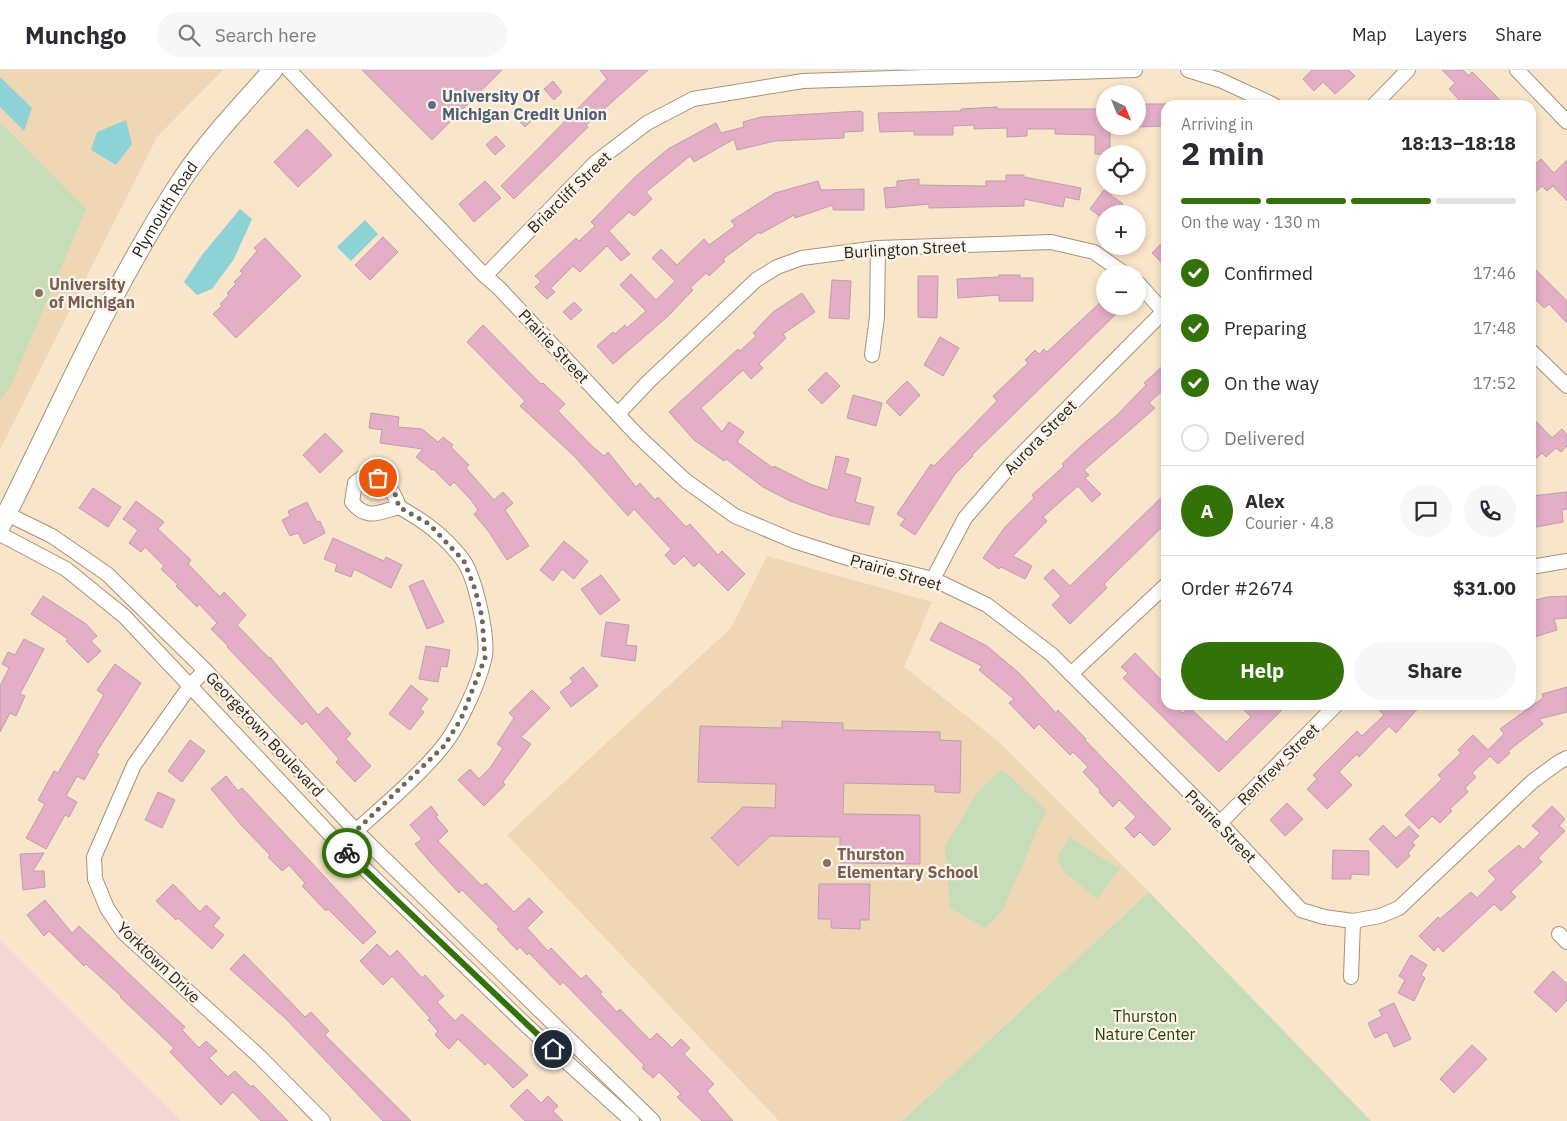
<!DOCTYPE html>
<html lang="en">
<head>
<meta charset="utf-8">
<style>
	body { margin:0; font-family:"IBM Plex Sans",sans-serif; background:#f7f7f7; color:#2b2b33; height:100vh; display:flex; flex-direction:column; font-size:19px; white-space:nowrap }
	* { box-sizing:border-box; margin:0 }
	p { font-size:16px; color:#7c7c81 }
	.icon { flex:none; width:28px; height:28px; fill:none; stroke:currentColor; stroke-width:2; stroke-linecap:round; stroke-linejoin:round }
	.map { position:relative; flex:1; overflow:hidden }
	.panel { position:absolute; left:1161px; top:30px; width:375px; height:610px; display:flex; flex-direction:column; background:#fff; border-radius:15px; box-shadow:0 2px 8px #0003 }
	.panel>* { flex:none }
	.needle { width:32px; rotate:137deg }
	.tools { position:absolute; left:1096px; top:15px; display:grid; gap:10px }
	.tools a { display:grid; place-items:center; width:50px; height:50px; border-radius:50%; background:#fff; box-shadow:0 2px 8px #0003; font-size:25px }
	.pin { position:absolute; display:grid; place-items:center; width:42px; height:42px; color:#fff; margin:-21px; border:2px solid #fff; border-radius:50%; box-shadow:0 1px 5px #0007 }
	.courier { position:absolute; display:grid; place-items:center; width:50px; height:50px; margin:-25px; border:4px solid #337208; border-radius:50%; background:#fff; color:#222; box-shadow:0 1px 6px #0007 }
	.overview em { font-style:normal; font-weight:800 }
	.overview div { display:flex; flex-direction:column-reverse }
	.overview { display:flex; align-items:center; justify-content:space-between; height:85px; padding:0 20px }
	h1 { font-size:32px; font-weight:800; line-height:38px }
	.bar { display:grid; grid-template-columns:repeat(4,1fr); gap:8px 5px; align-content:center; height:60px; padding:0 20px }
	.bar i { height:6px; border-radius:4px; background:#e1e1e2 }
	.bar .selected { background:#337208 }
	.bar p { grid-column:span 4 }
	.line { display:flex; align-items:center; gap:12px; padding:0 20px; border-top:1px solid #e1e1e2 }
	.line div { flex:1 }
	.round { display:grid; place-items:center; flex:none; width:52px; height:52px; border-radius:26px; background:#f7f7f7 }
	ol { padding:0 20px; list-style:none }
	li { display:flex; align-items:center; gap:15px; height:55px }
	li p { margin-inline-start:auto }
	li .icon { padding:5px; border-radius:50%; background:#337208; color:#fff; stroke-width:4 }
	li:last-child { color:#7c7c81 }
	li i { width:28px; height:28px; border:2px solid #e1e1e2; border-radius:50% }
	.cta { display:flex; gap:10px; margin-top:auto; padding:10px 20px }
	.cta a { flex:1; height:58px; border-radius:30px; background:#337208; color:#fff; font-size:20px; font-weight:800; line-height:58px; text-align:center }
	.cta a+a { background:#f7f7f7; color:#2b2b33 }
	header { display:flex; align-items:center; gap:30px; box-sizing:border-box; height:70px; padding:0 25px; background:#fff; border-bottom:1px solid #e1e1e2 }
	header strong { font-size:24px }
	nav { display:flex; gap:28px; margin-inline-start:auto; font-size:18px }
	.search { width:350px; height:45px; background:#f7f7f7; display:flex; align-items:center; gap:12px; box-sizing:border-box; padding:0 18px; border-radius:28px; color:#7c7c81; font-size:19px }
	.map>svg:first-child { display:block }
	.commercial { fill:#f2d7d4 }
	.built { fill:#efd7b5 }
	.green { fill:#c7dcb9 }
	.water { fill:#8dd3d6 }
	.building { fill:#e4aec7; stroke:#bf9ead }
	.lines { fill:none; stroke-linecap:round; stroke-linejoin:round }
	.minor-casing { stroke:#a59379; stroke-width:16 }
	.secondary-casing { stroke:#a59379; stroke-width:21 }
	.minor { stroke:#fff; stroke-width:14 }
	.secondary { stroke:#fff; stroke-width:19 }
	.done { stroke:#736857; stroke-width:5; stroke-dasharray:0 9 }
	.route { stroke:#337208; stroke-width:6 }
	.service-dot { fill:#5c6f8a; stroke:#fcf4e9; stroke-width:2 }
	.education-dot { fill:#8d6e63; stroke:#fcf4e9; stroke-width:2 }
	.labels { text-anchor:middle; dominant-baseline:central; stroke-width:4.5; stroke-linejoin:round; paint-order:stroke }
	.service-label { font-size:16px; font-weight:bold; fill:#4e5e75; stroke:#fcf4e9; text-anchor:start }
	.street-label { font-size:16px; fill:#2b241a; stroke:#fcf4e9 }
	.education-label { font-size:16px; font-weight:bold; fill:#785e54; stroke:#fcf4e9; text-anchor:start }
	.park-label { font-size:16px; fill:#26400e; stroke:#fcf4e9 }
</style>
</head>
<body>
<header>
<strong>Munchgo</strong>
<div class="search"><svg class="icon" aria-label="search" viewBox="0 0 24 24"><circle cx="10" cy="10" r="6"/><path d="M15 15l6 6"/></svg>Search here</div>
<nav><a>Map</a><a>Layers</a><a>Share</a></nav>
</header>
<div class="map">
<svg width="1567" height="1051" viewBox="0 0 1567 1051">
	<rect width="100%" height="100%" fill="#f9e5c9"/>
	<path class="commercial" d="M0 869 181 1051H0Z"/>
	<g class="built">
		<path d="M0 0H223L157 67 0 379Z"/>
		<path d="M767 486 932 532 904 597 998 671 1149 822 902 1051H779L507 765 731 558Z"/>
	</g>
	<g class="green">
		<path d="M0 52 86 139 11 315 0 330Z"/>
		<path d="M1002 699 1046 740 1003 840 985 858 950 838 945 777 976 724Z"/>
		<path d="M1070 767 1120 799 1097 829 1062 800 1058 785Z"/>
		<path d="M1149 822 1371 1051H902Z"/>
	</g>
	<g class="water">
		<path d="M0 7 32 38 24 61 0 37Z"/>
		<path d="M126 50 132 74 116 95 91 80 97 62Z"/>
		<path d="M240 139 252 149 234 189 212 219 197 225 184 212 202 185Z"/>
		<path d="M365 150 378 164 351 191 337 177Z"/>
	</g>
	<g class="building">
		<path d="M362 0H502L432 70Z"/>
		<path d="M600 0H648L586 55 588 57 514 129 501 116 607 9Z"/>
		<path d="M1312 0H1349L1355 6 1335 24 1323 12 1314 21 1303 9Z"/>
		<path d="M1442 0H1463L1469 6 1472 2 1505 35H1464L1449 19 1455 13Z"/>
		<path d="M553 11 562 22 554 30 544 19Z"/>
		<path d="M1138 34H1166V56L1138 57Z"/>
		<path d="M997 37V39H1105V56H1110V84H1095V65L1055 64V59H1027V66L1007 67V58L974 59V55L953 56V65H914V61L880 62 878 43 961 41V39Z"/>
		<path d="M524 39 533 49 525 57 515 47Z"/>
		<path d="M861 41 863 43V61L844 62V68L775 71 737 80 734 69 694 92 690 86 646 122 652 129 634 146 629 142 609 161 630 184 621 191 607 176 580 202 573 196 551 218 555 222 547 229 535 217 541 212 535 206 576 168 579 171 595 156 591 152 636 106 668 79 716 53 721 63 744 57 743 52 761 47Z"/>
		<path d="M307 59 332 85 298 117 274 92Z"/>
		<path d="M496 66 505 76 495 85 486 75Z"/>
		<path d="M1541 89 1554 103 1567 90V131L1553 116 1547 121 1542 116 1531 126V98Z"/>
		<path d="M1006 105H1024V107L1081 118 1079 130 1065 127 1063 137 1024 129V136L929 138V134L886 138 884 118 897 117V111L919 109V115L986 116V111H1006Z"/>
		<path d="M485 111 501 128 474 152 459 134Z"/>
		<path d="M818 111 821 120 864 119V140H833V135L795 148 794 145 760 164 759 162 723 189 725 191 709 206 706 203 690 218 693 220 667 247 613 294 597 276 613 262 615 264 625 255 627 258 646 241 620 215 631 204 656 230 675 211 652 188 661 179 677 195 704 169 709 175 735 156 731 151 775 123Z"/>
		<path d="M1104 120 1123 134 1115 144H1105V150L1090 139Z"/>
		<path d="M383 167 398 182 370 210 355 195Z"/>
		<path d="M265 168 301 206 236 268 213 244 222 236 220 234 229 225 227 223 236 214 234 212 243 203 240 201 257 181 254 178Z"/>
		<path d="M1166 169V197L1152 183Z"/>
		<path d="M1531 195 1567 231V253L1549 234 1544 238 1531 225Z"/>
		<path d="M999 205H1020V208H1033V231H999V225L958 228 957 209 999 207Z"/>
		<path d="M918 206H938L937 248 918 247Z"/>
		<path d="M832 210 851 211 849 249 829 248Z"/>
		<path d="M802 223 815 242 783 264 786 268 759 294 763 298 751 309 743 300 701 338 722 362 729 352 744 362 737 372 773 398 774 396 810 414 828 420 836 386 849 389 845 403 861 408 855 432 874 437 869 455 829 445 790 431 763 417 726 389 724 391 694 370 669 342 738 279 740 281 756 266 753 263 773 242Z"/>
		<path d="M1103 230 1105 236H1110L1117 243 972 385 973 386 955 404 915 465 900 455 905 449 897 444 931 394 934 396 997 331 993 326 1028 293 1025 290 1035 280 1039 284 1044 279 1047 282Z"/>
		<path d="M574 232 582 240 571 250 563 242Z"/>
		<path d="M483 255 541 314 543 313 565 334 558 341 592 376 604 386 608 382 636 417 640 413 655 430 658 427 686 457 690 454 718 485 722 481 745 504 728 521 699 492 694 497 684 486 674 495 665 485 671 479 634 439 628 446 574 386 520 336 525 331 467 272Z"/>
		<path d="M940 267 959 278 943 306 924 295Z"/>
		<path d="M1166 293V317L1149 333 1155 338 1084 400 1089 405 1085 408 1101 424 1092 432 1078 416 1043 447 1047 451 1013 486 1032 496 1025 509 1001 497 999 499 983 488 1005 457 1034 428 1032 425 1064 396 1062 394 1082 375 1116 346 1146 315 1144 313Z"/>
		<path d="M826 302 840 316 822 334 808 320Z"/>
		<path d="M907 311 920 325 900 346 886 332Z"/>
		<path d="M853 325 882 333 876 356 847 348Z"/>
		<path d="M371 343 399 347 398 357 422 359 438 372 443 367 453 375 451 377 469 395 466 398 494 430 503 422 513 433 505 440 529 476 507 490 489 462 474 444 478 440 471 430 454 412 450 416 433 399 432 400 416 387 423 379 380 373 382 360 369 358Z"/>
		<path d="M1531 346 1552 368 1562 359 1567 365V376L1561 382 1556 378 1546 387 1542 383 1531 393Z"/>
		<path d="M325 363 343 381 320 403 303 385Z"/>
		<path d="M93 418 121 437 108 457 79 438Z"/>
		<path d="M1567 422V439L1562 440 1563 452 1531 458V426Z"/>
		<path d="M1166 423V453L1104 514 1107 518 1070 554 1052 535 1061 526 1044 508 1053 499 1070 516Z"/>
		<path d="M136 431 164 452 158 459 191 490 188 494 220 527 224 522 246 545 237 555 269 588 270 587 318 645 327 637 351 664 346 669 371 696 355 712 336 692 339 689 306 651 302 655 227 577 228 576 211 559 217 553 199 534 197 537 176 516 178 515 161 499 164 496 145 477 141 482 129 473 138 460 123 449Z"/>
		<path d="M307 432 317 452 320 451 325 463 304 474 298 463 290 466 282 450 290 446 288 441Z"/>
		<path d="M333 468 384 491 386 487 402 495 391 518 354 499 351 507 335 501 337 494 324 489Z"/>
		<path d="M564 471 588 491 574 509 562 499 553 511 540 500Z"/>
		<path d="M601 505 620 530 600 545 581 519Z"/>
		<path d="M423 510 444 552 427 559 409 516Z"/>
		<path d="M43 526 86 554 97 566 91 571 101 581 88 593 66 571 68 569 31 544Z"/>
		<path d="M1567 526V548L1554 549 1557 560 1531 568V544L1535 543 1532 531 1547 527Z"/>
		<path d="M606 552 629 555 626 575 637 576 635 591 601 586Z"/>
		<path d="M940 552 987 576 1019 603 1056 643 1058 640 1086 669 1085 670 1171 759 1154 776 1140 762 1134 768 1125 758 1136 747 1119 730 1113 737 1099 722 1100 720 1083 702 1088 697 1073 682 1070 685 1039 654 1034 659 1009 633 1014 629 979 600 982 596 930 570Z"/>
		<path d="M24 569 44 579 20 624 25 626 16 646 10 643 0 662V616L9 598 2 594 8 582 15 585Z"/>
		<path d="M426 576 450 580 447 597 441 596 438 612 419 609Z"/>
		<path d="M1135 583 1166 615V635H1175L1183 643 1189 637 1226 672 1251 647 1239 635H1287L1219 702 1123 608 1128 603 1121 597Z"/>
		<path d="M115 594 141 613 96 683 99 684 84 710 77 706 66 726 77 732 69 747 65 745 46 779 26 768 45 734 38 730 54 701 58 703 104 625 97 620 104 610 105 611 104 610Z"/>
		<path d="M583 597 598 616 571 637 560 622 573 612 570 608Z"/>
		<path d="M411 615 428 629 420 639 424 642 410 660 389 644Z"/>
		<path d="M1567 617V642L1539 649 1543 654 1508 681 1510 683 1498 694 1490 686 1472 703 1476 707 1465 718 1468 722 1450 739 1452 741 1440 753 1432 746 1419 759 1405 745 1442 709 1438 705 1461 683 1458 680 1473 665 1488 680 1504 664 1500 659 1543 628 1542 624Z"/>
		<path d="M532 620 550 638 521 667 531 674 503 712 505 715 484 736 458 710 470 699 479 709 490 698 503 678 497 674 514 648 509 643Z"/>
		<path d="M1374 635H1421L1396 663 1389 656 1359 687 1357 684 1339 702 1352 715 1327 739 1307 719 1317 709 1313 705 1357 661 1362 666 1384 645Z"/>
		<path d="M782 651 843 653V660L940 662V670L961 671 960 723 935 722V715L844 713 843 744 920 745V794L840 793V767L770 766 738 796 711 768 743 737 775 738 776 714 698 712 700 656 782 658Z"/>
		<path d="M190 670 205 681 182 712 168 701Z"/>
		<path d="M226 706 238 721 242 718 376 862 363 874 328 839 326 841 302 816 305 813 289 795 282 801 268 787 270 785 242 756 211 719Z"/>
		<path d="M158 722 175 730 162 758 145 750Z"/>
		<path d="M1287 733 1303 749 1285 766 1270 750Z"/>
		<path d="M431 736 438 745 436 747 448 761 438 771 482 816 486 813 514 842 529 828 543 842 527 858 548 881 551 878 581 909 586 905 602 922 600 924 617 942 620 939 650 970 657 963 672 978 681 969 690 978 684 984 714 1014 707 1021 733 1051H702L677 1027 681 1024 659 1002 653 1008 642 998 644 995 563 912 560 915 529 883 527 885 520 877 517 880 497 859 499 857 462 820 459 823 431 793 415 774 422 769 410 755Z"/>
		<path d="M1552 736 1565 749 1559 756 1565 761 1538 788 1542 792 1511 822 1516 827 1501 841 1494 834 1443 882 1438 876 1434 881 1419 866 1438 847 1440 849 1471 822 1477 828 1496 809 1488 801 1519 775 1523 780 1540 763 1532 756Z"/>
		<path d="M1383 755 1396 768 1409 756 1419 766 1412 772 1415 775 1408 783 1410 786 1397 798 1369 769Z"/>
		<path d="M1333 780 1369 781V805L1351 804V809H1332Z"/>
		<path d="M44 783 33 801H44L45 817 23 820 20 784Z"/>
		<path d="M173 814 200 842 206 835 220 848 213 856 224 865 212 879 178 848 176 850 156 831Z"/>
		<path d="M819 814H870L869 850H860V859L831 858V849H818Z"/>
		<path d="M45 830 72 863 79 856 185 957 182 960 199 978 206 971 217 981 209 988 228 1007 235 1001 251 1017 253 1015 288 1051H261L233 1022 221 1035 170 982 174 978 120 927 121 926 86 894 84 896 49 861 44 866 27 845Z"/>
		<path d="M377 874 390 887 397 880 422 908 425 905 444 926 437 932 455 951 462 944 528 1005 513 1018 488 992 485 995 458 969 449 979 435 965 438 961 428 950 430 948 392 906 383 915 360 891Z"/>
		<path d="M244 884 305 947 311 942 329 961 325 965 411 1051H383L285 948 230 899Z"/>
		<path d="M1411 885 1427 895 1421 905 1425 908 1414 931 1398 923 1405 910 1399 906Z"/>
		<path d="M1553 901 1567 914V930L1556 942 1534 922Z"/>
		<path d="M1394 933 1411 969 1394 977 1387 962 1375 968 1368 953 1382 946 1379 940Z"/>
		<path d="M1472 975 1487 989 1454 1023 1440 1009Z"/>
		<path d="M527 1019 541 1033 548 1026 558 1036 553 1041 563 1051H525L510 1036Z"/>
	</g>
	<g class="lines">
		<g class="minor-casing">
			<g id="minor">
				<path d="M289 0 485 206 498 217 638 366 686 411 735 446 794 471 851 489 933 509 987 535 1017 558 1051 584 1220 753 1301 840 1324 847 1353 851 1380 846 1399 838 1533 711 1559 692 1567 688"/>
				<path d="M1188 0 1220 10 1274 35"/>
				<path d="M1517 0 1567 52"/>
				<path d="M1374 35 1408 0"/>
				<path d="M485 206 596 92 647 53 693 29 803 11 1135 0"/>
				<path d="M1138 213 1164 242"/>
				<path d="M1531 281 1567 316"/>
				<path d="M872 285 877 247 878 178"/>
				<path d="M618 344 648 312 756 210 777 197 802 188 878 178 1051 172 1094 182 1125 204"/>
				<path d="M7 444 52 466 107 504 205 600 356 761 653 1051"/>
				<path d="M0 464 66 499 124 546 340 775 527 956 632 1051"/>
				<path d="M1531 497 1567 491"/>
				<path d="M933 509 965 448 1010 396 1166 239"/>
				<path d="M205 600 190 616 134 695 94 787 95 809 107 838 123 862 260 987 323 1051"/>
				<path d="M1071 604 1166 515"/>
				<path d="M1220 753 1336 635"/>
				<path d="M340 775C372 746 417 709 444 675 460 654 478 615 484 590 490 570 475 507 463 490 445 466 424 451 399 437 393 419 385 409 366 405L355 413 352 432C367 451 379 442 399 437"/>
				<path d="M1559 864 1567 872"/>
				<path d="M1351 907 1353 851"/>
			</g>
		</g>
		<g class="secondary-casing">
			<g id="secondary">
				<path id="s1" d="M0 457C59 340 111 217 183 108 209 69 242 35 273 0"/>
			</g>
		</g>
		<use href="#minor" class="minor"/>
		<use href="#secondary" class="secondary"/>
	</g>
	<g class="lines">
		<path class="done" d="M347 783 340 776 444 676 461 649 485 588 482 547 475 519 464 491 429 454 399 437 394 420 378 408"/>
		<path class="route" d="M347 783 553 979"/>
	</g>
	<circle class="service-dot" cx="432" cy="35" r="5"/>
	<g class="education-dot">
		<circle cx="39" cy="223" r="5"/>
		<circle cx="827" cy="793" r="5"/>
	</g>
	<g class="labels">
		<g class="service-label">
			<text x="442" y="26">University Of<tspan x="442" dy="18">Michigan Credit Union</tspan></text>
		</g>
		<g class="street-label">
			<text transform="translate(569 122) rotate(-44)">Briarcliff Street</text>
			<text stroke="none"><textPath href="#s1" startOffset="358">Plymouth Road</textPath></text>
			<text transform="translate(905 179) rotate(-3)">Burlington Street</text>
			<text transform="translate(554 276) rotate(47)">Prairie Street</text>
			<text transform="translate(1040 367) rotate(-46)">Aurora Street</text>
			<text transform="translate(896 502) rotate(16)">Prairie Street</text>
			<text transform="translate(265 664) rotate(47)">Georgetown Boulevard</text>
			<text transform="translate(1278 694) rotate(-45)">Renfrew Street</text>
			<text transform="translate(1221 756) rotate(46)">Prairie Street</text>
			<text transform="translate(159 892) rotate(44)">Yorktown Drive</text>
		</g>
		<g class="education-label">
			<text x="49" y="214">University<tspan x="49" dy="18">of Michigan</tspan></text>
			<text x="837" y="784">Thurston<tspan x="837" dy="18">Elementary School</tspan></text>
		</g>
		<g class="park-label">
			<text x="1145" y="946">Thurston<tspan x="1145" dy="18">Nature Center</tspan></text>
		</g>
	</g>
</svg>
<div class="tools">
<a><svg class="needle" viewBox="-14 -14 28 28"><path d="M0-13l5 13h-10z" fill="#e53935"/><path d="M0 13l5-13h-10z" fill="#7c7c81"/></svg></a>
<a><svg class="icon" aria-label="locate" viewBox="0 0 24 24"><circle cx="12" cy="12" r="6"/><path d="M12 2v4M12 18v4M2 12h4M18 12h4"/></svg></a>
<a>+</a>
<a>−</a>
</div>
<div class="pin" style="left:378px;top:408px;background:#ea580c"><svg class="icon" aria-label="bag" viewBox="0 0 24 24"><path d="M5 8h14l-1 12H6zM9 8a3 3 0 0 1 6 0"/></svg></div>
<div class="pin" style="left:553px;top:979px;background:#1f2937"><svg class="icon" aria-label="home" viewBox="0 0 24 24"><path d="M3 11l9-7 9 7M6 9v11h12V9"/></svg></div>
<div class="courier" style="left:347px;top:783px"><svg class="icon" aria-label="bike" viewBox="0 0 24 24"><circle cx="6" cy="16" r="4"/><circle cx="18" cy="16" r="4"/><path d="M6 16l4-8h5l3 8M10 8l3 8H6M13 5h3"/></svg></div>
<section class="panel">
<div class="overview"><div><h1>2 min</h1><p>Arriving in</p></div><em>18:13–18:18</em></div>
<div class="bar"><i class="selected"></i><i class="selected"></i><i class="selected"></i><i></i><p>On the way · 130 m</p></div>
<ol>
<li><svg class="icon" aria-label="check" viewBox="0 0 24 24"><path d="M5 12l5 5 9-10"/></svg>Confirmed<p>17:46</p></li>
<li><svg class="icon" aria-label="check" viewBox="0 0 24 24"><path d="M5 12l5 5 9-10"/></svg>Preparing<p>17:48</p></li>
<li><svg class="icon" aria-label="check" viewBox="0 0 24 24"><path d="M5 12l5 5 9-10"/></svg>On the way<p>17:52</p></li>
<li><i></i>Delivered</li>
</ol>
<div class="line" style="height:90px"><b class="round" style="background:#337208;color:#fff">A</b><div><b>Alex</b><p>Courier · 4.8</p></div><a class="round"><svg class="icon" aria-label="chat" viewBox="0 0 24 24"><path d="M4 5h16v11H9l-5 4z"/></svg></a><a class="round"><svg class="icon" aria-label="phone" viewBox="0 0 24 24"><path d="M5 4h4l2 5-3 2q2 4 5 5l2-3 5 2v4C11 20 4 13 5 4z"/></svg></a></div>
<div class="line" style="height:65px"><div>Order #2674</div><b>$31.00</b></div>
<div class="cta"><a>Help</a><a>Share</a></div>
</section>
</div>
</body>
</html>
